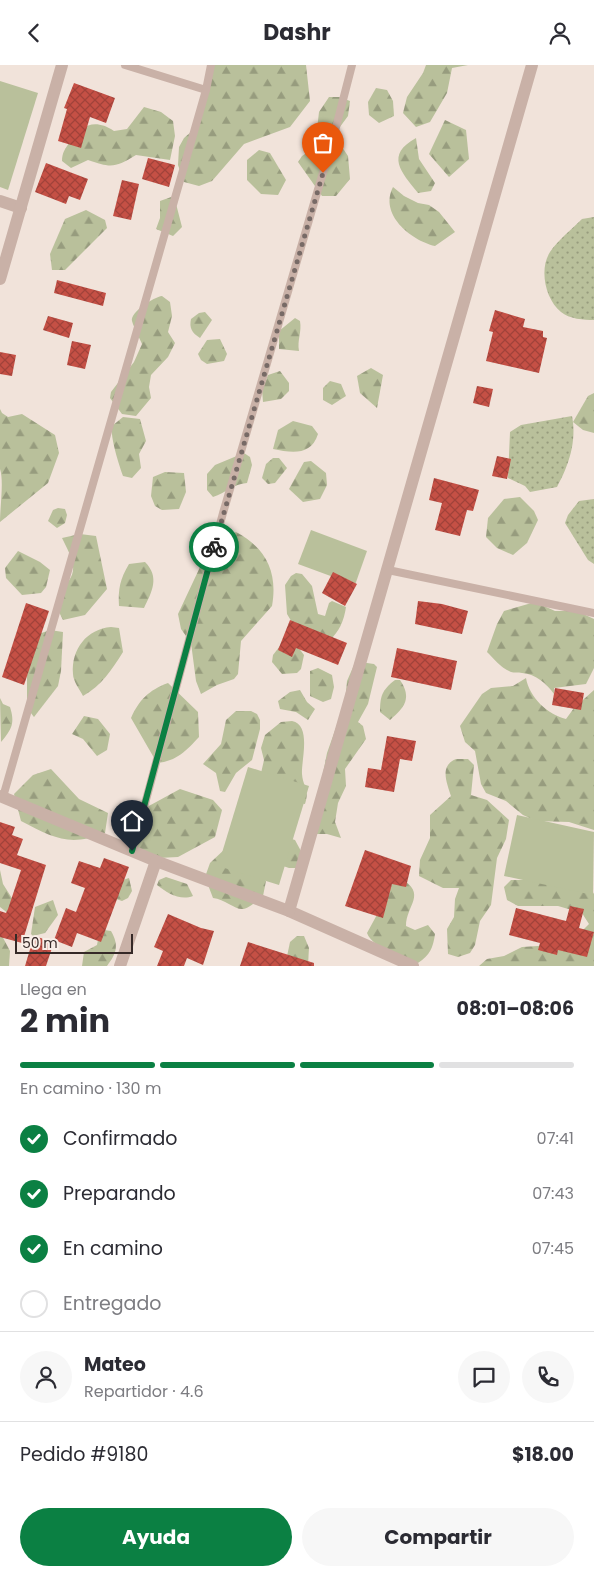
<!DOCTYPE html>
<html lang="es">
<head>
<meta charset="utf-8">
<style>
	body { margin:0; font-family:Poppins,sans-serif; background:#f7f7f7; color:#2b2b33; height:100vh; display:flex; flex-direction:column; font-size:19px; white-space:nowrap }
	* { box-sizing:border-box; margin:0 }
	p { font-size:16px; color:#7c7c81 }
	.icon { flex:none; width:28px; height:28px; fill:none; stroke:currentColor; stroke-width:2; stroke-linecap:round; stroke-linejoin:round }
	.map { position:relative; height:901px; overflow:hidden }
	.details { display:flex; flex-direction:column; background:#fff; flex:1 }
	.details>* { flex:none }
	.scale { position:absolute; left:15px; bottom:12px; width:118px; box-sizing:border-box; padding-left:5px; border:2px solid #352927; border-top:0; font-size:14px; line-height:18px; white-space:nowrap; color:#352927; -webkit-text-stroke:4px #f9eee7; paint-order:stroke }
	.pin { position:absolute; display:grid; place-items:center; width:42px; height:42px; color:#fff; margin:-51px -21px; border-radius:50% 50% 50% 0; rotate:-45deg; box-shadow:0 0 5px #0007 }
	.pin .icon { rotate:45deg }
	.courier { position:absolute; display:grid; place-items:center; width:50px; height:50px; margin:-25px; border:4px solid #0b8043; border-radius:50%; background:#fff; color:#222; box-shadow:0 1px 6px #0007 }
	.summary em { font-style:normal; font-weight:700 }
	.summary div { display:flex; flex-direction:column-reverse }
	.summary { display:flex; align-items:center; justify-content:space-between; height:85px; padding:0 20px }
	h1 { font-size:32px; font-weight:700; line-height:38px }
	.bar { display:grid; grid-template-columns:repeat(4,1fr); gap:8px 5px; align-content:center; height:60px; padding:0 20px }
	.bar i { height:6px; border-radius:4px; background:#e1e1e2 }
	.bar .selected { background:#0b8043 }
	.bar p { grid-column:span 4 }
	.line { display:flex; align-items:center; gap:12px; padding:0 20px; border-top:1px solid #e1e1e2 }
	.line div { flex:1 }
	.round { display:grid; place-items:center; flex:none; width:52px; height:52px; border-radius:26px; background:#f7f7f7 }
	ol { padding:0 20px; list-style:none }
	li { display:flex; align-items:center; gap:15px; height:55px }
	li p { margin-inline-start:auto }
	li .icon { padding:5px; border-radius:50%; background:#0b8043; color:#fff; stroke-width:4 }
	li:last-child { color:#7c7c81 }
	li i { width:28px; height:28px; border:2px solid #e1e1e2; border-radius:50% }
	.button { display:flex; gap:10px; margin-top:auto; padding:10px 20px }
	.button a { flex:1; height:58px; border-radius:30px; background:#0b8043; color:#fff; font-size:20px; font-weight:700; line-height:58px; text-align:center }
	.button a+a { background:#f7f7f7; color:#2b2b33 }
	header { display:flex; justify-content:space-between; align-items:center; height:65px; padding:0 20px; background:#fff; font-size:22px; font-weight:700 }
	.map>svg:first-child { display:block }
	.grass { fill:url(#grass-dots) }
	.forest { fill:url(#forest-firs) }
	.pitch { fill:#b9c09b }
	.building { fill:url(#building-cross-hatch) }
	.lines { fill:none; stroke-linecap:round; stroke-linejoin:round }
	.service { stroke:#c9b1a7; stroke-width:8 }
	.minor { stroke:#c9b1a7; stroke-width:12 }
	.done { stroke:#776a66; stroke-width:5; stroke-dasharray:0 9 }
	.route { stroke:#0b8043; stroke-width:6 }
</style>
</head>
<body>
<header><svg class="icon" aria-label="back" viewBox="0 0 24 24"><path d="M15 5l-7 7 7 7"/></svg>Dashr<svg class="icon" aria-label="person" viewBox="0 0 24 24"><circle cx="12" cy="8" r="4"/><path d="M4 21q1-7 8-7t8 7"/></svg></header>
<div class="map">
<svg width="594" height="901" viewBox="0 0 594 901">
	<defs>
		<pattern id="grass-dots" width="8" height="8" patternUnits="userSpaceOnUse" patternTransform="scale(1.25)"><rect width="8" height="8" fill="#b9c09b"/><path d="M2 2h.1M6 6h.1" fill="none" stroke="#979c7e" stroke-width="1.8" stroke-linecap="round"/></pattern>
		<pattern id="forest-firs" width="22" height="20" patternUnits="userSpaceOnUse" patternTransform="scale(1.25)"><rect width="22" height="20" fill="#b9c09b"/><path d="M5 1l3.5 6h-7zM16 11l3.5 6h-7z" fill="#979c7e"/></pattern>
		<pattern id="building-cross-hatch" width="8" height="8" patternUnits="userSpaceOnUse" patternTransform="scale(1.25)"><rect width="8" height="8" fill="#c55045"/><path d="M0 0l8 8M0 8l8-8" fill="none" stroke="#a1423a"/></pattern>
	</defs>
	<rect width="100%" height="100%" fill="#f1e3da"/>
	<g class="grass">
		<path d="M594 152V255C584 255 569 254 561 247 545 234 539 204 550 187 558 175 572 164 582 154Z"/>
		<path d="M572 351C577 376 569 400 557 422L530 427 525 421 508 413 510 367 521 360Z"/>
		<path d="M594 434V499L588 495 565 458 568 450 579 436Z"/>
	</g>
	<g class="forest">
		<path d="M213 0H306L310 36 290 62 244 79 212 116 199 121 184 117 178 100 179 82 184 73 199 60Z"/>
		<path d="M426 0H468L452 3 447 28 430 57 416 62 403 48 407 32 423 8Z"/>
		<path d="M376 23 387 25 393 36 394 51 379 58 369 50 368 37Z"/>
		<path d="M329 32H339L350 36 348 51 334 70 348 91 350 114 336 131H322L298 97 302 91 315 82 319 47Z"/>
		<path d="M144 42 161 47 173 56 175 71 170 95 136 90C115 103 111 103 88 95L71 103 62 96C62 88 65 84 69 78 82 60 94 53 114 66L127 64Z"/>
		<path d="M445 55 466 65 469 94 449 112 429 89Z"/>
		<path d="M416 73 419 94 435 118 431 126 418 128C401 107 385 90 416 73Z"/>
		<path d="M259 85 270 88 286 115 278 130 261 129 247 115V95Z"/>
		<path d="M393 122 404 131 418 138 429 140 439 147 455 167 435 181C410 175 379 149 393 122Z"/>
		<path d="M174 131 182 162 173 171 156 164 160 153V136Z"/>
		<path d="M86 145 105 155 107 163 65 205H52L50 189 65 154Z"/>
		<path d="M162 231 170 237 172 251 168 267 175 278 168 292 151 310 149 322 151 333 136 351 122 349 110 333 111 327 134 297 142 279C139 272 134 263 132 256 130 247 154 232 162 231Z"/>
		<path d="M205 247 212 255 200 273C192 268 189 263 191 254L199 248Z"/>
		<path d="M295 253 300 256C302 267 297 275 299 286L279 284V266Z"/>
		<path d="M220 274 227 289 224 296 207 299 201 295 198 289 207 275Z"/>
		<path d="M371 303 383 310 377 343 360 328 357 311Z"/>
		<path d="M280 306 289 318V326L281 334 263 337 262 325 268 310Z"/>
		<path d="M330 316 341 319 346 331 332 340 323 335V323Z"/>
		<path d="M594 328V368L583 365 573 357 588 331Z"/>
		<path d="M0 344 2 348 8 352 22 349 55 370 59 388 48 418 0 457C0 442 4 416 0 404Z"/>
		<path d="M123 352 140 354 146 376 139 389 141 403 132 413 123 411C119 400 110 372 112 361Z"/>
		<path d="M293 356 312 361 318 369C311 391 292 388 273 384L278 365Z"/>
		<path d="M244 388 250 392 252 400 247 418C233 419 226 428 213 432L207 425V409L215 400Z"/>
		<path d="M273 393H279L287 403 275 418 268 419 262 413 266 399Z"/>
		<path d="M311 396 326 408 327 420 320 434 303 437 289 424 304 397Z"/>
		<path d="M165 407 184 408 186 427 179 444 162 445 155 441 151 431 153 412Z"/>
		<path d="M520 432 534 446 538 455 527 478 513 490 497 483 486 472 488 453 504 434Z"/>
		<path d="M58 443 65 444 67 450 65 458 57 463 48 456 53 445Z"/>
		<path d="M236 467C266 483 278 507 272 541L241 576 238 609 234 614 217 620 201 629 196 616 191 578 181 564 178 549 201 500 226 473Z"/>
		<path d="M80 469 96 471 107 524 85 550 63 555 57 543 60 525C82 507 72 494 62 473Z"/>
		<path d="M18 486 40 497 50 505 46 522 41 528 22 530 6 513 5 503Z"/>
		<path d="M145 497C160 512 152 527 144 543L119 541C118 524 120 514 129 499Z"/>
		<path d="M296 508 302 509 312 521 318 549 325 551 329 538 332 536 346 542C344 556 339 567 329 576L293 559 287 549 285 520 291 511Z"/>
		<path d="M535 537 555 546H577L594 554V603L586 619 554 623V629C547 619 536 609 522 608 518 607 514 608 511 607 501 603 494 594 487 587L497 559 504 546Z"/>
		<path d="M111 562 119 563 123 587C111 606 102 620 83 631 80 625 73 616 73 609 71 584 87 564 111 562Z"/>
		<path d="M50 565 63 567 61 606 58 621 34 652 27 643V611L33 571Z"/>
		<path d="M295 578 304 590 301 604 297 608 282 609 272 597 273 590 280 581Z"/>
		<path d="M360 597 374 599 377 602 368 639 358 657 363 661 366 674 345 704 346 721 338 738 335 757 341 773 327 769H311L327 688 345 637 347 616 354 600Z"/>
		<path d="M318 603 332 610 334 622 331 634 323 637 310 631V606Z"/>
		<path d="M526 613C529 632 548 650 566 654L574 643 594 625V765L569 757 536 756 523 750 506 736 486 728 481 719 475 686 465 677 460 661 482 629 491 623 513 621Z"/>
		<path d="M395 615H400C412 633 405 642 390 655L380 647C380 631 382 625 395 615Z"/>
		<path d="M168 618 198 647 199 672C186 686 177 696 157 698L131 653C139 635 149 625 168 618Z"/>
		<path d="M300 625 307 637 315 644 308 655 296 647 280 644 278 636 290 627Z"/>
		<path d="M0 633 3 639 10 642C15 658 12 664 1 677Z"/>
		<path d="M236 646H251L257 649 260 655V664L252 695 236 708 225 727 220 726 216 708 203 699 221 679 226 655Z"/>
		<path d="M84 651 98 654 110 669 107 685 97 691 83 674 72 669Z"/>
		<path d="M292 656C312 660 301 696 302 709 303 723 310 723 305 739L289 736 259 717 264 695 261 683 265 670 281 657Z"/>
		<path d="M456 694H468L474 700 471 730 487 735 509 755 506 774 497 793 491 840 480 856 475 880 470 888 458 892 448 889 447 864 454 852 455 834 459 823H443L419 811 420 795 430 773V750L451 731C447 718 439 701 456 694Z"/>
		<path d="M51 704 79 734 108 748 105 768C69 782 54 773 21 756L14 729 33 710Z"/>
		<path d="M180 724 213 735 222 745 215 772 178 792 138 794 121 762 147 742Z"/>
		<path d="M285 772 295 775 302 788 298 803H289L277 799Z"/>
		<path d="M227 782 266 816 263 831C258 835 249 843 243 844 235 845 225 834 213 833L205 812 210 798Z"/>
		<path d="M0 805 3 819 15 838 9 849 0 842Z"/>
		<path d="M166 812 187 819 193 831C180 836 167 828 157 820L159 815Z"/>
		<path d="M129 813 132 826 128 833 122 836 116 834 123 815Z"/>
		<path d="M400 813C428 829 406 840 406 861L415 865 428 860 435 869C433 883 430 890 418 898 403 891 373 884 367 868L379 846 385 823Z"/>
		<path d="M511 815H532L591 824 594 829V901H479L487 894 504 891 522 882 569 879 589 859 582 848 558 841H518L507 835 504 822Z"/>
		<path d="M53 835 58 850 45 868 33 871 31 869 35 842Z"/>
		<path d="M104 865 111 866C119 880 117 888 107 901H82L84 887 97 880 99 869Z"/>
		<path d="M0 867 10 886 9 901H0Z"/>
		<path d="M297 871H304L309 883 308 900 285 901 290 877Z"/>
	</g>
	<g class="pitch">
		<path d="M0 16 38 28 8 125 0 122Z"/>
		<path d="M311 465 367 486 355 520 298 499Z"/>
		<path d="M248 702 309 721 279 820 218 801Z"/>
		<path d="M517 750 594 767 593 830 504 811Z"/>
	</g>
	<g class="building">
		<path d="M74 18 115 33 106 58 90 52 81 83 58 76 67 44 64 43Z"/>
		<path d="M148 93 175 100 169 122 142 114Z"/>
		<path d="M46 98 88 114 80 135 69 131 66 139 35 127Z"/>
		<path d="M122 115 139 119 131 155 113 151Z"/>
		<path d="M57 215 106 228 103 241 54 228Z"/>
		<path d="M495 245 525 254 523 262 543 266V272L547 273 539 308 486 296 493 267 489 266Z"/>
		<path d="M48 251 73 258 69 273 43 265Z"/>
		<path d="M72 276 91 280 85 304 67 300Z"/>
		<path d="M0 287 16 290 12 311 0 309Z"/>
		<path d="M477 321 493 324 489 342 473 338Z"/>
		<path d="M497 391 511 394 507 414 492 411Z"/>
		<path d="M434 413 479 425 473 446 467 445 460 471 435 465 442 438 429 435Z"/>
		<path d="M333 507 357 519 345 541 322 528Z"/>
		<path d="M418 536 442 539 468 546 462 569 415 559Z"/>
		<path d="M26 538 49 546 24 620 2 612Z"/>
		<path d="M290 555 347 578 338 600 296 583 292 592 278 585Z"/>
		<path d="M397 583 457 596 451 625 391 612Z"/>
		<path d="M555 623 584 628 581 645 552 640Z"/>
		<path d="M387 671 416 676 412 696 400 694 394 727 365 722 368 703 381 705Z"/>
		<path d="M0 757 15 762 12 770 23 774 17 790 46 800 22 878 0 872V846L6 848 8 844 21 805 0 798Z"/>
		<path d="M365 785 411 801 406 822 392 819 383 853 345 841Z"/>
		<path d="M104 793 129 802 101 877 77 868 72 882 54 875 66 843 76 847 85 823 71 818 79 796 100 803Z"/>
		<path d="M570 841 584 844 579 863 594 867 587 892 558 885 557 890 538 885 540 878 509 870 516 843 566 856Z"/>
		<path d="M168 849 201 863 214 866 203 900 187 893 184 901H157L163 886 154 882Z"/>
		<path d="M34 871 54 877 46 901H25Z"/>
		<path d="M248 877 314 898V901H240Z"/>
	</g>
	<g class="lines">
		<g class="service">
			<path d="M125 0 206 25"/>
			<path d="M388 505 594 548"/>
			<path d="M3 732 206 25 211 0"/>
			<path d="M132 787 223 448 334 70 352 0"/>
		</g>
		<g class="minor">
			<path d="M0 136 21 143"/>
			<path d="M0 214 62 0"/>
			<path d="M0 731 156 796 289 846 413 901"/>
			<path d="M289 846 532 0"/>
			<path d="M120 901 156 796"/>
		</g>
	</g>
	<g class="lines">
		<path class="done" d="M214 482 323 108"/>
		<path class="route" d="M132 786 214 482"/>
	</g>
</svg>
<div class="scale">50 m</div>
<div class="pin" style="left:323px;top:108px;background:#ea580c"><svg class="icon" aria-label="bag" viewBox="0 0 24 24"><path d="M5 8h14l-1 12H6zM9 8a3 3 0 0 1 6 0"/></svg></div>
<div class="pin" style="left:132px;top:786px;background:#1f2937"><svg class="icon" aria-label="home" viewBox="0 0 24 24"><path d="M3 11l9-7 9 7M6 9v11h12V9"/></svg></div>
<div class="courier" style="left:214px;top:482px"><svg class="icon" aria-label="bike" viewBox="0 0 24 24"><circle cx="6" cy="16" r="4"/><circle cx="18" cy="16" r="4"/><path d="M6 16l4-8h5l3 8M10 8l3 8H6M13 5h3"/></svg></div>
</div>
<section class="details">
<div class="summary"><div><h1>2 min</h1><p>Llega en</p></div><em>08:01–08:06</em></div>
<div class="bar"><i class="selected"></i><i class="selected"></i><i class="selected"></i><i></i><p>En camino · 130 m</p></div>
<ol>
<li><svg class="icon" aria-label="check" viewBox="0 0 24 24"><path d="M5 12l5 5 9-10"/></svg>Confirmado<p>07:41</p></li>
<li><svg class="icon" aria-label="check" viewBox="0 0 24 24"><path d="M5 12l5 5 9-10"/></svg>Preparando<p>07:43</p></li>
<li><svg class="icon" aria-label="check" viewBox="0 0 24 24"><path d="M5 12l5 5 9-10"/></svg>En camino<p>07:45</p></li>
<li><i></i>Entregado</li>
</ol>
<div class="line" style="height:90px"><a class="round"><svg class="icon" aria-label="person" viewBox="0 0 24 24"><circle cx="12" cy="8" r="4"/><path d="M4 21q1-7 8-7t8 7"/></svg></a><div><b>Mateo</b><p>Repartidor · 4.6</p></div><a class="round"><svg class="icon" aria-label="chat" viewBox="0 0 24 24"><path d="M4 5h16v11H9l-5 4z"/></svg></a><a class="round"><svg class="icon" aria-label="phone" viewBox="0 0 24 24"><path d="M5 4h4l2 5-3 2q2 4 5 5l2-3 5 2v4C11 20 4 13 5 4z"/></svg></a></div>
<div class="line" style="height:65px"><div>Pedido #9180</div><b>$18.00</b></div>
<div class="button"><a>Ayuda</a><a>Compartir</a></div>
</section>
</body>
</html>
